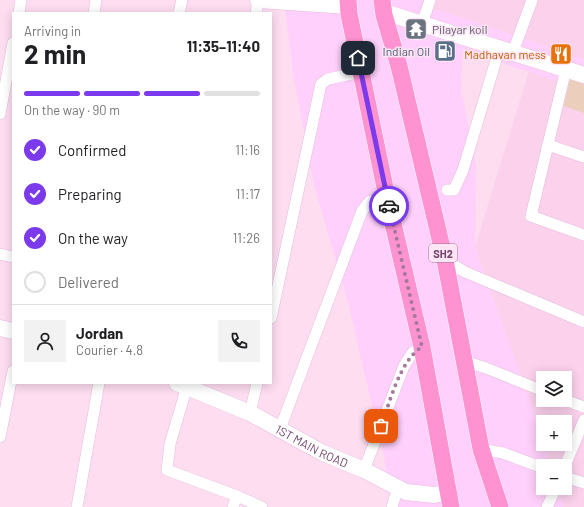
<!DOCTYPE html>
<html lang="en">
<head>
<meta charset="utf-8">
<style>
	body { margin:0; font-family:Barlow,sans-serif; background:#f2f2f2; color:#202124; height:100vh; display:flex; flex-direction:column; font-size:15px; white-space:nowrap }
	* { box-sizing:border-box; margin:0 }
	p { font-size:13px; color:#757577 }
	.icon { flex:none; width:22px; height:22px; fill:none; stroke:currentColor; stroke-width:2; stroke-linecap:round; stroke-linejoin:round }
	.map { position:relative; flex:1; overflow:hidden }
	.panel { position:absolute; left:12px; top:12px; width:260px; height:372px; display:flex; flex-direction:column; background:#fff; border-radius:0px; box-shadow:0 2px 10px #0003 }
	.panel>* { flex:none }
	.tools { position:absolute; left:536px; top:371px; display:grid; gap:8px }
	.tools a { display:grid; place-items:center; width:36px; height:36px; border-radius:0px; background:#fff; box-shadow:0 2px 10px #0003; font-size:20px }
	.pin { position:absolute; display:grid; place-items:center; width:34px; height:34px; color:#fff; margin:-17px; border-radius:8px; box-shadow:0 2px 6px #0006 }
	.courier { position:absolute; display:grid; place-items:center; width:40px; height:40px; margin:-20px; border:3px solid #7c3aed; border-radius:50%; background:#fff; color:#222; box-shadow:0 1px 5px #0007 }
	.head em { font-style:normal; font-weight:700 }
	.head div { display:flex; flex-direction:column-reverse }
	.head { display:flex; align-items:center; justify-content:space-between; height:68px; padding:0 12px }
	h1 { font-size:26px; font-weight:700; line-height:30px }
	.bar { display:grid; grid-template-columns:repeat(4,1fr); gap:6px 4px; align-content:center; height:48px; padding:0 12px }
	.bar i { height:5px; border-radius:3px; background:#e0e0e0 }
	.bar .active { background:#7c3aed }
	.bar p { grid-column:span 4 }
	.line { display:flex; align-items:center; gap:10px; padding:0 12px; border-top:1px solid #e0e0e0 }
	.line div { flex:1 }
	.round { display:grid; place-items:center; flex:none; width:42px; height:42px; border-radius:0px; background:#f2f2f2 }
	ol { padding:0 12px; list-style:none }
	li { display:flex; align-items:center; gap:12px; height:44px }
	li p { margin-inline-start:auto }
	li .icon { padding:4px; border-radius:50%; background:#7c3aed; color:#fff; stroke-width:4 }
	li:last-child { color:#757577 }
	li i { width:22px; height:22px; border:2px solid #e0e0e0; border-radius:50% }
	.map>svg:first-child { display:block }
	.residential { fill:#fbd1ec; fill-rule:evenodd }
	.commercial { fill:#ffd0fb }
	.green { fill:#ebcebb }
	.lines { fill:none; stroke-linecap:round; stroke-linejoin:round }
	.street-casing { stroke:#e4bcda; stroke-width:12 }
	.secondary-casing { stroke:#e9b9dd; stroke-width:17 }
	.primary-casing { stroke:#fff; stroke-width:18 }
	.street { stroke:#fff; stroke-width:11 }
	.secondary { stroke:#fff; stroke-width:16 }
	.primary { stroke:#ff93d2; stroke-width:17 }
	.done { stroke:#a47a9b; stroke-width:4; stroke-dasharray:0 7.2 }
	.route { stroke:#7c3aed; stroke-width:5 }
	.labels { text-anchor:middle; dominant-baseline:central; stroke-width:3; stroke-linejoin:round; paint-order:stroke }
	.shield { fill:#ffe5f5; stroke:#9e7596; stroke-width:1 }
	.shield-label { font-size:11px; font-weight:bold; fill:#74456d }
	.worship-label { font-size:12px; fill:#5b616d; stroke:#ffe5f5; text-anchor:start }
	.service-label { font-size:12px; fill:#4e5e75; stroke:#ffe5f5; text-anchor:end }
	.food-label { font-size:12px; fill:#c56008; stroke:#ffe5f5; text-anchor:end }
	.street-label { font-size:12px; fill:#74456d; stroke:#ffe5f5 }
</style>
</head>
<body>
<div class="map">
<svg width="584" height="507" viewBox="0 0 584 507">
	<rect width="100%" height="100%" fill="#feddf1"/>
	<g class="residential">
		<path d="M424 0H584V59L514 35 422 8Z"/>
		<path d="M529 71 584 90V507H563L558 488H565V466H551L544 444H565V422H543V441L475 247ZM543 378H565V400H543Z"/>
	</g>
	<path class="commercial" d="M284 0H424L423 8 443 11 584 59V90L463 50 461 88 476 167 475 247 529 398 551 466H543V488H558L563 507H391L384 457 348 302 314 185 293 73Z"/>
	<path class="green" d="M570 79 584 84V113L564 106Z"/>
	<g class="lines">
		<g class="street-casing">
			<g id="street">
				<path d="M19 13 21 0"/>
				<path d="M94 13 96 0"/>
				<path d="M179 13 182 0"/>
				<path d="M256 13 258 0"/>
				<path d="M424 18 430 0"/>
				<path d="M513 52 532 0"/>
				<path d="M566 69 531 216 584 235"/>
				<path d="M0 114 13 43"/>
				<path d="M548 145 584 157"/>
				<path d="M447 190H454L463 170 500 47"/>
				<path d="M0 254 13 257"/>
				<path d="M445 260 465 272 584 322"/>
				<path d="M271 318 321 84 328 79 361 72"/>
				<path d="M464 361 486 368 543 391"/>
				<path d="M188 383 170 444 167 470 237 496 262 507"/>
				<path d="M565 400 584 407"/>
				<path d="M250 413 257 383"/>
				<path d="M280 429 362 211 370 201 388 202"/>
				<path d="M0 437 13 371"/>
				<path d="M481 449 503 453 543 468"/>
				<path d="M565 466 584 420"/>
				<path d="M364 470 404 366 413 352 422 347"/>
				<path d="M565 477 584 483"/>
				<path d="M77 507 99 383"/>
				<path d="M233 507 237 496"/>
				<path d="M392 507 398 487"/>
				<path d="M547 507 556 488"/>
			</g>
		</g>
		<g class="secondary-casing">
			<g id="secondary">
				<path d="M258 0 348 6"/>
				<path d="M384 12 584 75"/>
				<path d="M0 328 13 331"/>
				<path id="s1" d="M177 383 250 413 323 453 364 470 406 492 434 495 449 492"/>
			</g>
		</g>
		<g class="primary-casing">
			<g id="primary">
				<path d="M348 0 349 14 388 202 422 347 451 507"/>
				<path d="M382 0 384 15 399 66 445 260 481 449 500 507"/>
			</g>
		</g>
		<use href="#street" class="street"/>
		<use href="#secondary" class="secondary"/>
		<use href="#primary" class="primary"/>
	</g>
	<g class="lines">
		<path class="done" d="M381 426C390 402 400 360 422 347L389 206"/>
		<path class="route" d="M358 58 389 206"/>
	</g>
	<defs>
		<g id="temple-square" transform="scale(1.15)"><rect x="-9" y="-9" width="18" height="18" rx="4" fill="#6b7280" stroke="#ffe5f5"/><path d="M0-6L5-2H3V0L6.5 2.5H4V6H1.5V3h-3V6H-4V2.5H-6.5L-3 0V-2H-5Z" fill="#fff"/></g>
		<g id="fuel-square" transform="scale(1.15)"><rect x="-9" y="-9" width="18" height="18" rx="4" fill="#5c6f8a" stroke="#ffe5f5"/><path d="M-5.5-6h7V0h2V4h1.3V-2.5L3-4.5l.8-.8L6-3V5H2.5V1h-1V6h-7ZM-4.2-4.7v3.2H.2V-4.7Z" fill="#fff"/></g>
		<g id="restaurant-square" transform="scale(1.15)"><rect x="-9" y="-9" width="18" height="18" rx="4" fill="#e8710a" stroke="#ffe5f5"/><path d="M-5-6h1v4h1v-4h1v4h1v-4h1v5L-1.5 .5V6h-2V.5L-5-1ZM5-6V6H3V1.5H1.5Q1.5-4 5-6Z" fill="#fff"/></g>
	</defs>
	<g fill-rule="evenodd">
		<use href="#temple-square" x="416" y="29"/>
		<use href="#fuel-square" x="445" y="51"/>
		<use href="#restaurant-square" x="561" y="54"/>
	</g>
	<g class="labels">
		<rect class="shield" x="429" y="244" width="28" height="18" rx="3"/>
		<g class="shield-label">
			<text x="443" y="253">SH2</text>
		</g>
		<g class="worship-label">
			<text x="432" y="29">Pilayar koil</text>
		</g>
		<g class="service-label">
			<text x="430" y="51">Indian Oil</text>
		</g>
		<g class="food-label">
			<text x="546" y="54">Madhavan mess</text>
		</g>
		<g class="street-label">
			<text stroke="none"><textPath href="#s1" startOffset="149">1ST MAIN ROAD</textPath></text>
		</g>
	</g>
</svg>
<div class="tools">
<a><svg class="icon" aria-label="layers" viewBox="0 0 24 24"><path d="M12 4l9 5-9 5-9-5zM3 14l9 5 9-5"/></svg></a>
<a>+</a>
<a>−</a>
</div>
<div class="pin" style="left:381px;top:426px;background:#ea580c"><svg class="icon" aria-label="bag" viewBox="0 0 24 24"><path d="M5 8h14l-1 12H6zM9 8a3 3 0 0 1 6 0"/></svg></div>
<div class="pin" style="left:358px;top:58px;background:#1f2937"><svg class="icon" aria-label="home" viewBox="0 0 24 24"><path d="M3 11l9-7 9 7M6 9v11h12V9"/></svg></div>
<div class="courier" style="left:389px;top:206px"><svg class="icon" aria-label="car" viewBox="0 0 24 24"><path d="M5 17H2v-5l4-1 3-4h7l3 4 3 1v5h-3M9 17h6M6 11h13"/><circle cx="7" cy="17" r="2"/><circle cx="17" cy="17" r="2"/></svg></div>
<section class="panel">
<div class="head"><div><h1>2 min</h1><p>Arriving in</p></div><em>11:35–11:40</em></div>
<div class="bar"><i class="active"></i><i class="active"></i><i class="active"></i><i></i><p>On the way · 90 m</p></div>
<ol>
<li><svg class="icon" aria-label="check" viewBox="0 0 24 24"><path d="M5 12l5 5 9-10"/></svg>Confirmed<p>11:16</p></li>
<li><svg class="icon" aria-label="check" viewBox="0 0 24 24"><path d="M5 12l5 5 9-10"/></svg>Preparing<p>11:17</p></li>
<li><svg class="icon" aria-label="check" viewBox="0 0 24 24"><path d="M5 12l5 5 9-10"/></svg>On the way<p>11:26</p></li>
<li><i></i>Delivered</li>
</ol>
<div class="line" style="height:72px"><a class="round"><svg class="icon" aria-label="person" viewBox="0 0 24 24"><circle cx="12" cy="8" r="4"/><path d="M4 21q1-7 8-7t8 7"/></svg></a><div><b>Jordan</b><p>Courier · 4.8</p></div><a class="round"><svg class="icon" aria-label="phone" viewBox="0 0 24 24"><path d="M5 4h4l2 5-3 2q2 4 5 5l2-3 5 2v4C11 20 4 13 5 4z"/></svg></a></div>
</section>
</div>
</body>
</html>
